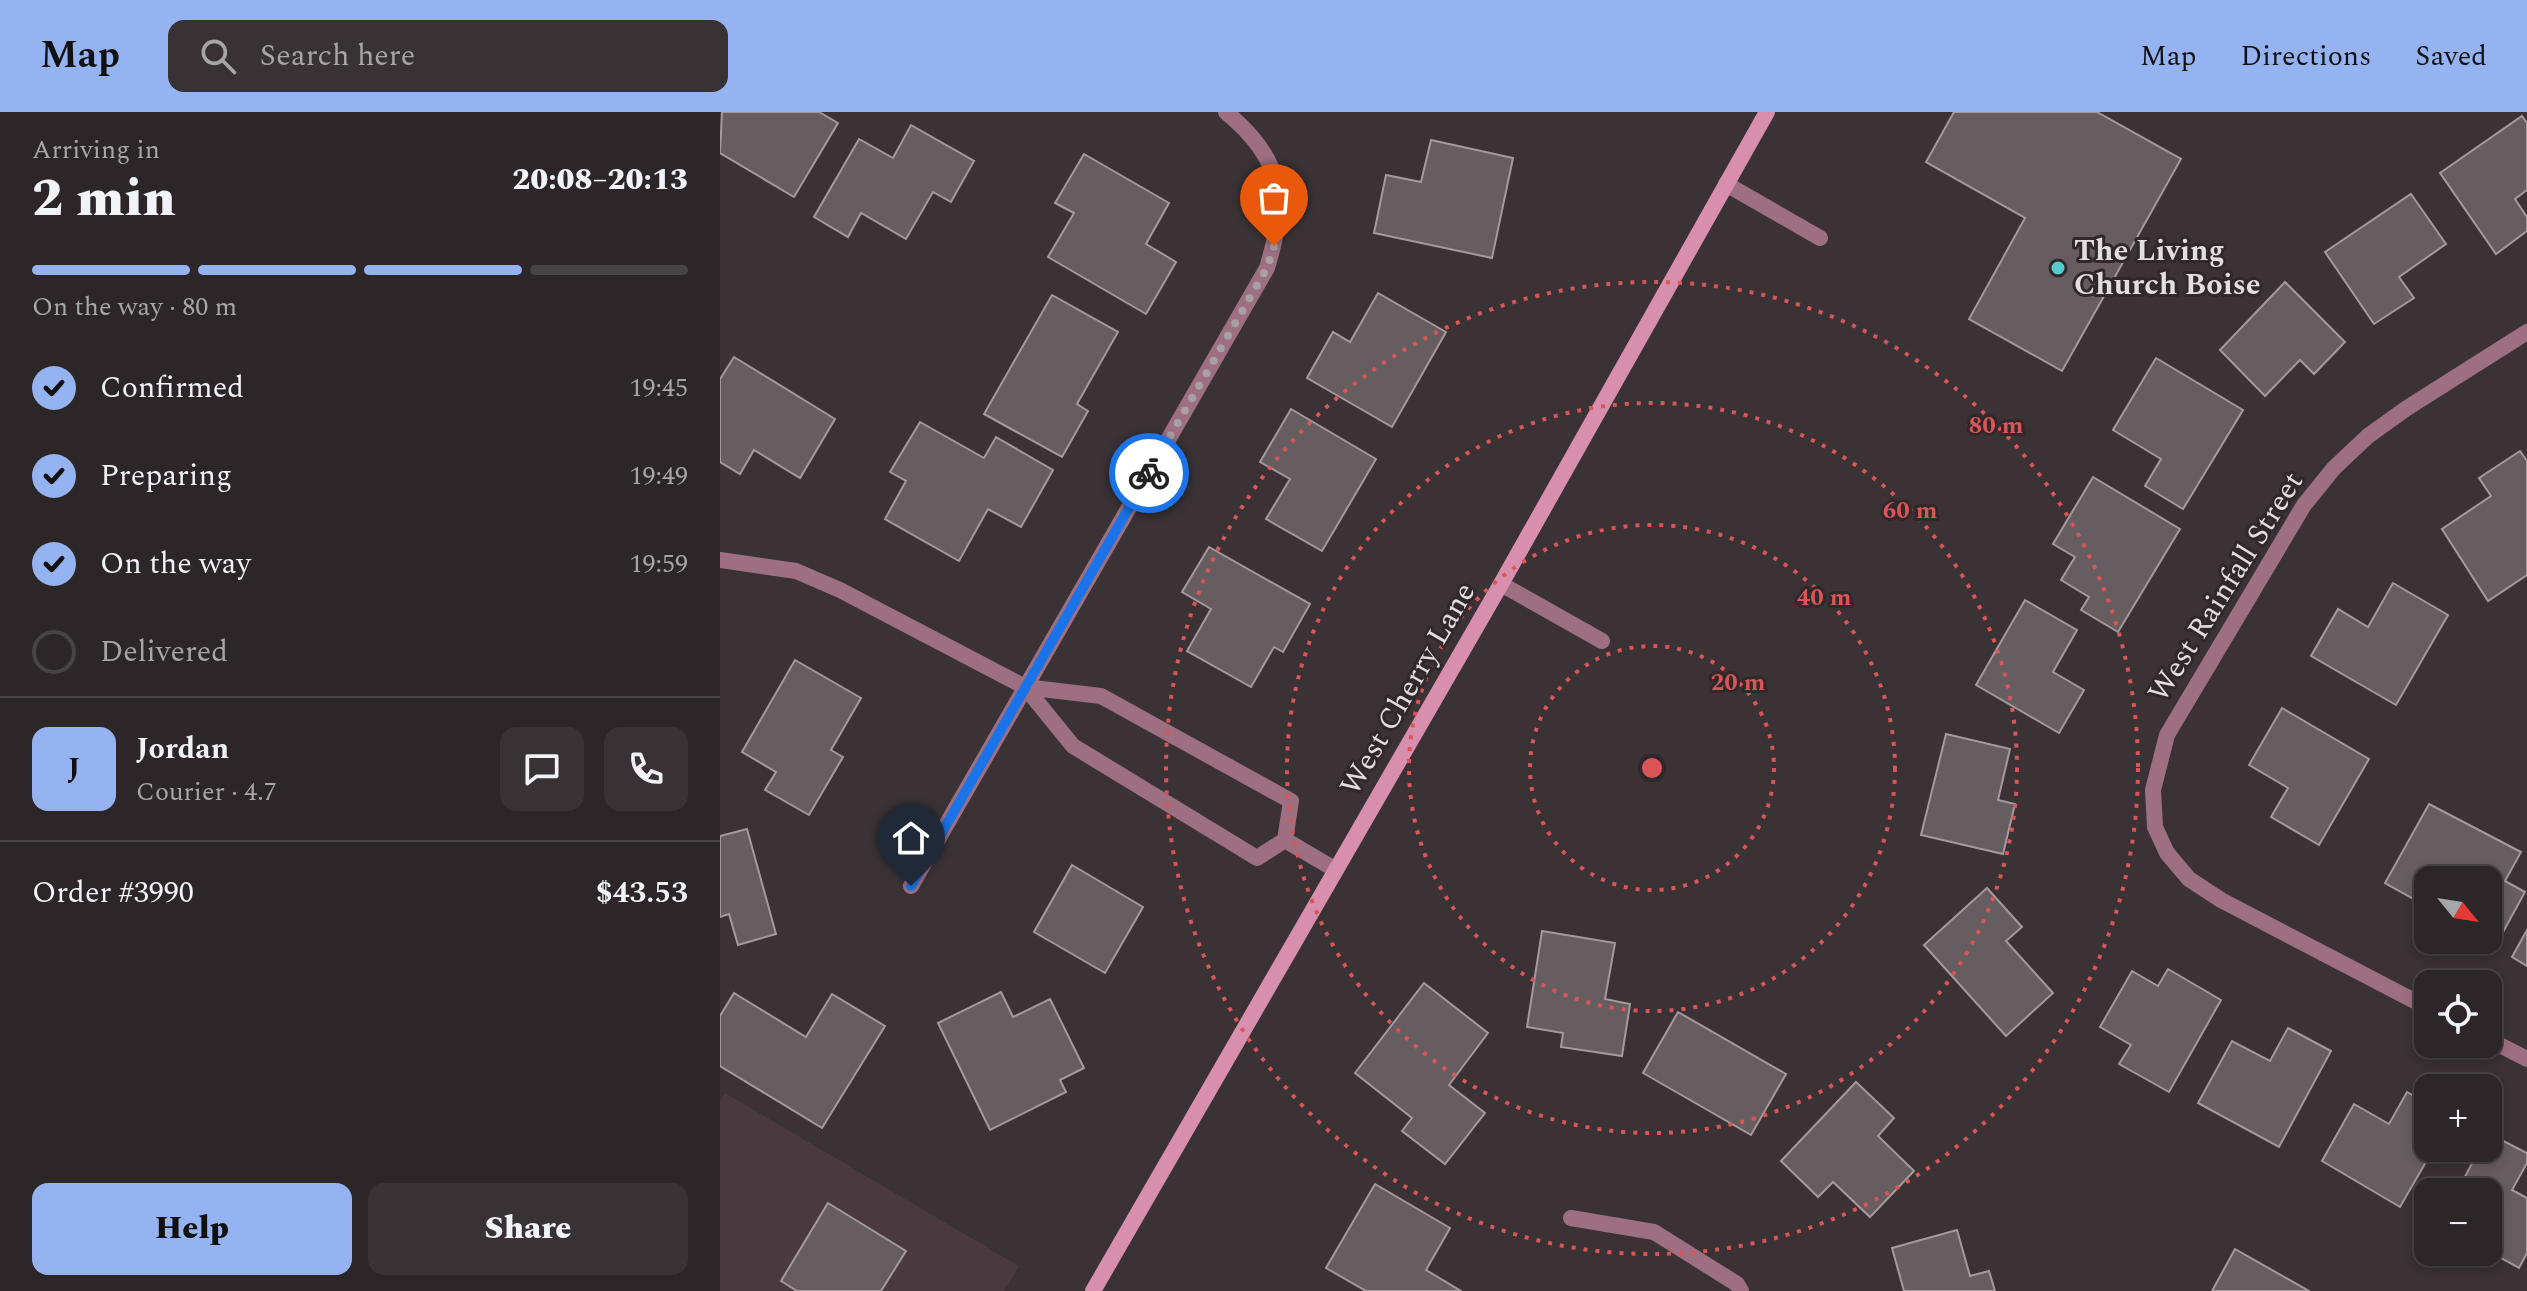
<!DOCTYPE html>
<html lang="en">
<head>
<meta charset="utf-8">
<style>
	body { margin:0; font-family:Spectral,serif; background:#383234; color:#f1f3f6; height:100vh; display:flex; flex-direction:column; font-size:30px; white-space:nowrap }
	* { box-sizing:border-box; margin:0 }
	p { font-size:26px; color:#a6a5a8 }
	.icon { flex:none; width:44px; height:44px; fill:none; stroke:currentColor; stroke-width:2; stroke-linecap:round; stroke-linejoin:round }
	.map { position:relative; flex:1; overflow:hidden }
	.details { display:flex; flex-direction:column; background:#2c2628; width:720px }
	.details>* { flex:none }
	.needle { width:52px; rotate:120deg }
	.buttons { position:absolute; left:1694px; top:754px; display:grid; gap:16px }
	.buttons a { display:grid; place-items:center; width:88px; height:88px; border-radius:16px; background:#2c2628; box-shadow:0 4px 12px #0003,0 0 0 2px #484345; font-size:40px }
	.pin { position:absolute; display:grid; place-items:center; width:68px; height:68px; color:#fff; margin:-82px -34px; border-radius:50% 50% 50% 0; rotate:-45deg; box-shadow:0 0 8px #0007 }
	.pin .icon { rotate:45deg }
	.courier { position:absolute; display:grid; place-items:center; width:80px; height:80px; margin:-40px; border:6px solid #1a73e8; border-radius:50%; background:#fff; color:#222; box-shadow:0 2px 10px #0007 }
	.overview em { font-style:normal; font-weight:800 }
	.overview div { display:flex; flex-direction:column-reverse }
	.overview { display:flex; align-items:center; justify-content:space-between; height:136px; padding:0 32px }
	h1 { font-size:52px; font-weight:800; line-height:60px }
	.bar { display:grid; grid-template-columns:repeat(4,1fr); gap:12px 8px; align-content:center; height:96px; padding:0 32px }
	.bar i { height:10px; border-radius:6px; background:#484345 }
	.bar .on { background:#95b2f1 }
	.bar p { grid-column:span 4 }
	.line { display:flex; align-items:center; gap:20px; padding:0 32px; border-top:2px solid #484345 }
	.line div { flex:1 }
	.round { display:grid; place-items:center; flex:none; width:84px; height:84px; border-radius:16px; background:#383234 }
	ol { padding:0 32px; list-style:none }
	li { display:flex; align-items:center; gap:24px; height:88px }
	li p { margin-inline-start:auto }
	li .icon { padding:8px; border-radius:50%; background:#95b2f1; color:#111; stroke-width:4 }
	li:last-child { color:#a6a5a8 }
	li i { width:44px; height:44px; border:4px solid #484345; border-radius:50% }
	.cta { display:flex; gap:16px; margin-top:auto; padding:16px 32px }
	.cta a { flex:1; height:92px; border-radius:16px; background:#95b2f1; color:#111; font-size:32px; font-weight:800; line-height:92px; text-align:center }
	.cta a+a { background:#383234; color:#f1f3f6 }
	header { display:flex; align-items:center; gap:48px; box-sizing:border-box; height:112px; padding:0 40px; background:#95b2f1; color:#111 }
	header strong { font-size:38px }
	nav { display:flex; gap:44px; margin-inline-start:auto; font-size:28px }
	.search { width:560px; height:72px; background:#383234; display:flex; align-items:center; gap:20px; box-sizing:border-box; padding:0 28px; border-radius:16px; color:#a6a5a8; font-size:30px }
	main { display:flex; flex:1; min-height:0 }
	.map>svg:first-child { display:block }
	.built { fill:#493a3f }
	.building { fill:#665d60; stroke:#a49a9d; stroke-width:2 }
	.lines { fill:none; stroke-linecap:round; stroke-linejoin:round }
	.service { stroke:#9d6f81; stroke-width:16 }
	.minor { stroke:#9d6f81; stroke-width:16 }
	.secondary { stroke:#d88ead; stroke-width:16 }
	.done { stroke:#a7a1a4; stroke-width:8; stroke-dasharray:0 14.4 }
	.route { stroke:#1a73e8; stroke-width:10 }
	.ring { fill:none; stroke:#d95556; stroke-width:4; stroke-dasharray:4 8 }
	.poi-dot { fill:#52cdcc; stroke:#30282b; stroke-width:3 }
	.labels { text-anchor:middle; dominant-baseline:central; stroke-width:6; stroke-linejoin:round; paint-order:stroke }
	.poi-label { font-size:30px; font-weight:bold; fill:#e2dddf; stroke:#30282b; text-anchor:start }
	.street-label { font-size:30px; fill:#e2dddf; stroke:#30282b }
	.centre { fill:#d95556; stroke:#30282b; stroke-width:4 }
	.ring-label { font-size:24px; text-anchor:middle; font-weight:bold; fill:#d95556; stroke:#30282b; stroke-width:6; stroke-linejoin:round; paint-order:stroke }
</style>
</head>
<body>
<header>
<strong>Map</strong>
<div class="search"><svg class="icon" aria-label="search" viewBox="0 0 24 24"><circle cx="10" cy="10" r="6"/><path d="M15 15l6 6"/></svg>Search here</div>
<nav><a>Map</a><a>Directions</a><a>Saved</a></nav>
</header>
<main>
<section class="details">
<div class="overview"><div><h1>2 min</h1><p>Arriving in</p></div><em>20:08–20:13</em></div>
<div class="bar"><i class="on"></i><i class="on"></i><i class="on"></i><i></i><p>On the way · 80 m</p></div>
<ol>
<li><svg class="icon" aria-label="check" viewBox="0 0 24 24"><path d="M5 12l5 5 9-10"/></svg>Confirmed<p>19:45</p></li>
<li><svg class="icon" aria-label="check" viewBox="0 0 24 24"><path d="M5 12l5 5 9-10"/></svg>Preparing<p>19:49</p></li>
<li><svg class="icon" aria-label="check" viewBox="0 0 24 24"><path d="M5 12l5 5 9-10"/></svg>On the way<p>19:59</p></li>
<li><i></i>Delivered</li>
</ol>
<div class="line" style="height:144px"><b class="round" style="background:#95b2f1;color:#111">J</b><div><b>Jordan</b><p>Courier · 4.7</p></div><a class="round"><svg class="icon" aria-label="chat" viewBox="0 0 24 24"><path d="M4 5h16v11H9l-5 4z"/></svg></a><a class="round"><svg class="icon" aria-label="phone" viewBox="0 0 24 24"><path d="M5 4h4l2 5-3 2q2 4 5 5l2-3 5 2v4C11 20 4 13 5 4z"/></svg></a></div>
<div class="line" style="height:104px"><div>Order #3990</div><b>$43.53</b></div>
<div class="cta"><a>Help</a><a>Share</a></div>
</section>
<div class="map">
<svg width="1807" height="1179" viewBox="0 0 1807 1179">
	<rect width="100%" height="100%" fill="#3a3235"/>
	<path class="built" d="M5 981 299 1154 284 1179H0V989Z"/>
	<g class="building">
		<path d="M2 0H99L118 11 74 85 0 41Z"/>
		<path d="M1234 0H1377L1461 47 1342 259 1249 207 1305 106 1206 50Z"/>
		<path d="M1802 4 1807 11V78L1795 87 1807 105V119L1776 142 1720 61Z"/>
		<path d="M191 13 254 49 231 90 213 80 186 127 141 101 128 125 94 105 139 27 173 46Z"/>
		<path d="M711 28 793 46 772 146 654 121 666 63 701 70Z"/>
		<path d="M364 42 449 91 426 132 456 150 426 202 328 145 354 101 335 91Z"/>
		<path d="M1691 82 1726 132 1679 165 1694 186 1654 212 1605 140Z"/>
		<path d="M1565 170 1625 230 1594 262 1580 248 1545 284 1500 238Z"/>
		<path d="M658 181 726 220 672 315 587 266 613 220 630 230Z"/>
		<path d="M332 183 398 220 357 292 368 299 342 345 264 302Z"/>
		<path d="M14 245 115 307 80 366 34 338 20 362 0 350V267Z"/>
		<path d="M1436 246 1523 298 1463 397 1425 374 1441 347 1393 318Z"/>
		<path d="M571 297 656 347 602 439 546 407 570 367 540 350Z"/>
		<path d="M200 310 264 346 276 325 333 358 301 415 268 397 239 449 165 407 186 369 170 360Z"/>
		<path d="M1800 339 1807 349V463L1768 489 1722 417 1771 384 1759 366Z"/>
		<path d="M1373 365 1460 417 1398 520 1361 498 1369 485 1341 468 1355 445 1333 432Z"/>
		<path d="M489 435 590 492 563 540 554 535 531 575 467 539 491 497 462 480Z"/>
		<path d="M1673 471 1728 503 1676 593 1591 544 1618 497 1648 515Z"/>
		<path d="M1305 488 1357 518 1333 560 1364 578 1339 621 1256 573Z"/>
		<path d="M75 548 141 586 111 638 123 645 89 703 45 678 56 660 22 640Z"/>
		<path d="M1562 596 1649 647 1599 733 1551 705 1568 676 1529 653Z"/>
		<path d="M1226 622 1290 637 1278 688 1295 692 1283 742 1201 723Z"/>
		<path d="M1709 692 1801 740 1785 769 1805 780 1776 833 1767 828 1768 768H1708V795L1665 771Z"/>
		<path d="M27 717 56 822 18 833 9 802 0 805V724Z"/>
		<path d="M352 753 423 795 385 861 314 820Z"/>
		<path d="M1267 776 1302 815 1286 829 1333 881 1286 924 1204 833Z"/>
		<path d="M1807 818V854L1792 845Z"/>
		<path d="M822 819 895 831 885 887 910 892 902 944 841 935 843 921 807 915Z"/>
		<path d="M1448 857 1501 888 1449 980 1399 952 1411 933 1380 915 1412 859 1438 874Z"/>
		<path d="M704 871 768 921 729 973 765 1001 725 1052 682 1019 692 1006 635 961Z"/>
		<path d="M281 880 293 905 330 887 364 956 340 968 346 980 270 1018 218 911Z"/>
		<path d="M14 881 86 925 112 882 165 914 102 1016 0 954V904Z"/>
		<path d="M958 900 1066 962 1031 1023 923 961Z"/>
		<path d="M1568 916 1611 939 1559 1035 1478 991 1512 929 1550 949Z"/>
		<path d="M1136 970 1174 1006 1158 1024 1194 1059 1150 1105 1113 1070 1098 1085 1061 1049Z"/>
		<path d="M1687 980 1708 992V1036H1714L1680 1095 1602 1049 1634 992 1669 1012Z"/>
		<path d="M1768 1021 1807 1041V1051L1792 1078 1807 1086V1141L1799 1156 1768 1139V1080H1737L1760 1036H1768Z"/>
		<path d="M655 1072 730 1116 706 1158 741 1179H646L606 1156Z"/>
		<path d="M108 1091 186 1139 161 1179H77L61 1169Z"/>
		<path d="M1237 1118 1250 1164 1269 1159 1275 1179H1184L1172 1136Z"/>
		<path d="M1515 1137 1589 1179H1492Z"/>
	</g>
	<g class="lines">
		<g class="service">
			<path d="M1006 72 1100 126"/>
			<path d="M781 472 882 529"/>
		</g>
		<g class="minor">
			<path d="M0 448 76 459 120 478 305 575 381 584 571 689 565 728 537 746 353 634 305 575"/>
			<path d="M565 728 616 758"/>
			<path d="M191 774 547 156C568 87 564 48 506 0"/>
			<path d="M1708 896 1501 788 1469 767 1447 741 1435 715 1433 678 1447 623 1584 393 1614 356 1648 324 1687 296 1807 220"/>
			<path d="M1768 927 1807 947"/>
			<path d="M851 1106 934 1120 1017 1172 1021 1179"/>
		</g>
		<path class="secondary" d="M373 1179 781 472 1047 0"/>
	</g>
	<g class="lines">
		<path class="done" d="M429 361 547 156 554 134"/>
		<path class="route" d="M191 774 429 361"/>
	</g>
	<g class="ring">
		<circle cx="932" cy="656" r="122"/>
		<circle cx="932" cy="656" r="243"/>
		<circle cx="932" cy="656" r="365"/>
		<circle cx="932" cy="656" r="486"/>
	</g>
	<circle class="poi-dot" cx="1338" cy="156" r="8"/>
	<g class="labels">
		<g class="poi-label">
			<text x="1354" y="139">The Living<tspan x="1354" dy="34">Church Boise</tspan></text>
		</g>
		<g class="street-label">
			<text transform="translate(1506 475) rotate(-58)">West Rainfall Street</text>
			<text transform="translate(688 577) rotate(-60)">West Cherry Lane</text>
		</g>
	</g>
	<circle cx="932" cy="656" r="12" class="centre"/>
	<g class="ring-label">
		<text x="1276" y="321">80 m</text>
		<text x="1190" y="406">60 m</text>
		<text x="1104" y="493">40 m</text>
		<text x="1018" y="578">20 m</text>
	</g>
</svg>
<div class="buttons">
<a><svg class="needle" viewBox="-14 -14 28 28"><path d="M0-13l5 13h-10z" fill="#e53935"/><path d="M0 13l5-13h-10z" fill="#a6a5a8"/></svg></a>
<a><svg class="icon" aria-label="locate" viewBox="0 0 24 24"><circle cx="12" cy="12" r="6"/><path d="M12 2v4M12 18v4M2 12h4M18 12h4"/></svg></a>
<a>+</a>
<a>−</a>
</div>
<div class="pin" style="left:554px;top:134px;background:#ea580c"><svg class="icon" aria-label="bag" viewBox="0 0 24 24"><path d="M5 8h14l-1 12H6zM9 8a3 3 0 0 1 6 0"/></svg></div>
<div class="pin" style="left:191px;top:774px;background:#1f2937"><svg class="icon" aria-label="home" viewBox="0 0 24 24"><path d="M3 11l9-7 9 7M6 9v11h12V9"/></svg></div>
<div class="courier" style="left:429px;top:361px"><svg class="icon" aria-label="bike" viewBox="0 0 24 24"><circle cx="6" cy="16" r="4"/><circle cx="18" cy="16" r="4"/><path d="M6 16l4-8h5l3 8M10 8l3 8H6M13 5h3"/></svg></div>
</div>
</main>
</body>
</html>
